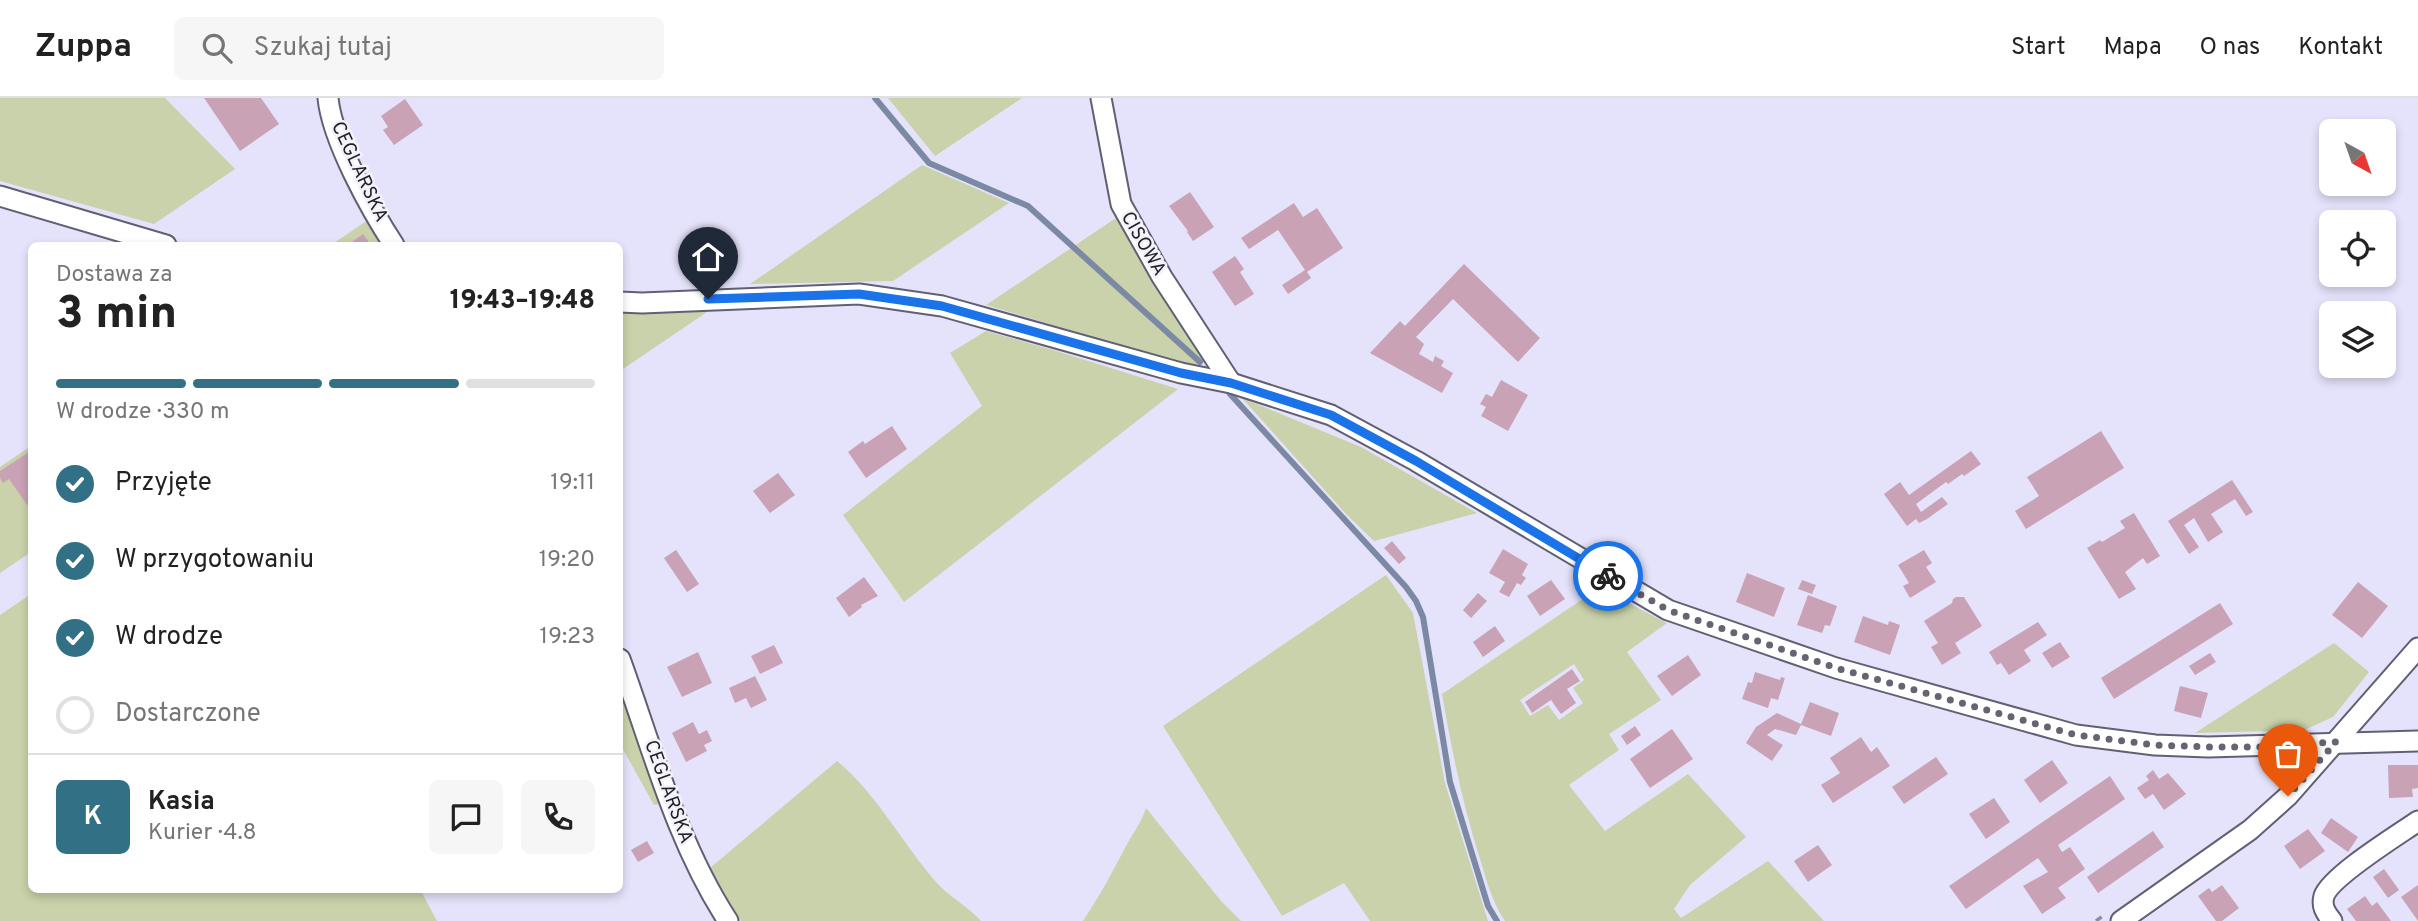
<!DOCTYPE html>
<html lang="pl">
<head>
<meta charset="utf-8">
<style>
	body { margin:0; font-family:Overpass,sans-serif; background:#f6f6f6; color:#222; height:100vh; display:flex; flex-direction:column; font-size:26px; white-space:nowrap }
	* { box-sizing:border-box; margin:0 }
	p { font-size:23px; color:#767676 }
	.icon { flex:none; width:38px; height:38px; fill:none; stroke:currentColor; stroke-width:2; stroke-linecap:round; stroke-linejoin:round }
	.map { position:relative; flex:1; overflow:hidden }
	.drawer { position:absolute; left:28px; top:144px; width:595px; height:651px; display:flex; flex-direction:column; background:#fff; border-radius:10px; box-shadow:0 4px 10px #0003 }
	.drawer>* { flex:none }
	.needle { width:46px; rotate:140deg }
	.buttons { position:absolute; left:2319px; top:21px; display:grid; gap:14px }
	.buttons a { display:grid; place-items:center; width:77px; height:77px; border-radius:10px; background:#fff; box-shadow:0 4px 10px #0003; font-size:35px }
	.pin { position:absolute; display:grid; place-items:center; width:60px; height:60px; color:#fff; margin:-72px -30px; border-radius:50% 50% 50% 0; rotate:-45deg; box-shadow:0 0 7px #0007 }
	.pin .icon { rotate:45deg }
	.courier { position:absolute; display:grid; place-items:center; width:70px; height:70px; margin:-35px; border:5px solid #1a73e8; border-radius:50%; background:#fff; color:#222; box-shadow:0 2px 9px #0007 }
	.headline em { font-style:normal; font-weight:800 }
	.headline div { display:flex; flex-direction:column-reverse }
	.headline { display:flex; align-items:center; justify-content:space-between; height:119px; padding:0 28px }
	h1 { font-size:46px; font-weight:800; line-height:52px }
	.bar { display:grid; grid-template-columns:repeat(4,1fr); gap:10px 7px; align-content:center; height:84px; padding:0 28px }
	.bar i { height:9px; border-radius:5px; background:#e0e0e0 }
	.bar .selected { background:#317085 }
	.bar p { grid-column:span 4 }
	.line { display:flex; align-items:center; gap:18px; padding:0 28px; border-top:2px solid #e0e0e0 }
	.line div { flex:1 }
	.round { display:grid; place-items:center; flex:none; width:74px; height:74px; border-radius:10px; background:#f6f6f6 }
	ol { padding:0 28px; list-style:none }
	li { display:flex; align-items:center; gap:21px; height:77px }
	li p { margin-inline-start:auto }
	li .icon { padding:7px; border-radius:50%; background:#317085; color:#fff; stroke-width:4 }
	li:last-child { color:#767676 }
	li i { width:38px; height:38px; border:4px solid #e0e0e0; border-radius:50% }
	header { display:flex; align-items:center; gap:42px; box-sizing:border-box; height:98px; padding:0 35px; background:#fff; border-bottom:2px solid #e0e0e0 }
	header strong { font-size:33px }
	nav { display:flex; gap:38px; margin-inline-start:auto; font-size:24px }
	.search { width:490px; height:63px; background:#f6f6f6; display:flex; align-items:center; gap:18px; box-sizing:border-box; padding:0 24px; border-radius:10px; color:#767676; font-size:26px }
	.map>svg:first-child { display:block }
	.green { fill:#c9d2ab; fill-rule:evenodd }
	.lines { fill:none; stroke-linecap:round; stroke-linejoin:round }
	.stream { stroke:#7c89a4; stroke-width:6 }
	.building { fill:#caa2b5 }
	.minor-casing { stroke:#615f74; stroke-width:23 }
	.path { stroke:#8f8e9f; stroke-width:3.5; stroke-dasharray:7 3.5; stroke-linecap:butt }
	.minor { stroke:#fff; stroke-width:19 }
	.done { stroke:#656472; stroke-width:7; stroke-dasharray:0 12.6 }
	.route { stroke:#1a73e8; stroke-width:9 }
	.labels { text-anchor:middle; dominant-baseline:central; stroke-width:5; stroke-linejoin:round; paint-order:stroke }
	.street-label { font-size:19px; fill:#201f28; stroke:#f3f2fb }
</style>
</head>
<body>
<header>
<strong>Zuppa</strong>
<div class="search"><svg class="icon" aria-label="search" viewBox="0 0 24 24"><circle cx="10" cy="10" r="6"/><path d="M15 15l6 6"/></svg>Szukaj tutaj</div>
<nav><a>Start</a><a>Mapa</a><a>O nas</a><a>Kontakt</a></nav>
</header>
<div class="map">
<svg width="2418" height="823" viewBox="0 0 2418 823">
	<rect width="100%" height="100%" fill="#e5e3fb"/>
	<g class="green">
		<path d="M0 0H165L235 71 154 126 0 83Z"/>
		<path d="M888 0H1022L935 58Z"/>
		<path d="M922 67 1009 105 893 183 750 186Z"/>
		<path d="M371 120 386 147H331Z"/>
		<path d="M1116 120 1206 251 1205 259 1195 269 986 207Z"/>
		<path d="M620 206 707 214 620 273Z"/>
		<path d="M986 233 1053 252 1178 291 904 504 843 417 982 308 950 255Z"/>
		<path d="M1242 300 1361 349 1477 415 1374 443 1347 417Z"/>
		<path d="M31 348V454L0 475V369Z"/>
		<path d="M1386 477 1413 515 1445 685 1488 823H1370L1344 785 1282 818 1163 628Z"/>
		<path d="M1599 490 1667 525 1627 554 1661 602 1609 636 1619 652 1569 687 1605 733 1688 676 1746 739 1690 787 1674 811 1681 820 1768 763 1824 823H1505C1493 805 1487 785 1481 764 1463 709 1452 653 1442 596ZM1574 566 1584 582 1573 590 1583 605 1559 622 1548 607 1530 618 1520 602Z"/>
		<path d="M31 496 32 791H420L437 823H0V517Z"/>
		<path d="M2334 545 2369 574 2333 619 2304 632 2195 635Z"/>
		<path d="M620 601 630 614 663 705 654 707 620 646Z"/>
		<path d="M837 663C877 696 902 745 936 784 949 799 968 808 981 823H741L710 770Z"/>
		<path d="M1146 710 1221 803 1241 823H1083C1099 799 1112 775 1125 750 1132 736 1141 726 1146 710Z"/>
	</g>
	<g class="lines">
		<g class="stream">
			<path d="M875 0 929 65 1028 108 1200 264"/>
			<path d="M1230 296 1406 489 1416 503 1423 519 1450 684 1488 808 1497 823"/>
		</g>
	</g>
	<g class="building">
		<path d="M204 0H261L279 26 240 53Z"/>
		<path d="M405 1 423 27 394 47 383 32 388 29 381 18Z"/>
		<path d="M1190 94 1214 129 1193 143 1187 134 1188 133 1169 108Z"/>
		<path d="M1294 105 1303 119 1317 110 1343 150 1307 174 1311 180 1288 196 1282 187 1305 172 1278 132 1249 151 1241 140Z"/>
		<path d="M363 136 371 147H356L353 143Z"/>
		<path d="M1235 158 1244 171 1240 174 1254 196 1235 208 1212 174Z"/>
		<path d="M1464 166 1540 240 1518 264 1453 201 1416 239 1424 246 1419 256 1433 264 1435 258 1444 263 1441 268 1453 275 1442 295 1370 255 1400 223 1405 228Z"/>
		<path d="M1501 282 1528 297 1508 333 1481 318 1486 309 1480 306 1486 296 1492 299Z"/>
		<path d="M892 328 907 351 866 380 848 354 863 343 865 346Z"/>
		<path d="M2101 333 2124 370 2026 431 2015 413 2039 398 2027 379Z"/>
		<path d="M32 352V414L9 381 3 385 0 380V373Z"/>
		<path d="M1971 353 1981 366 1964 378 1962 376 1948 386 1946 384 1916 406 1921 414 1942 399 1948 406 1927 421 1919 425 1916 421 1907 428 1884 396 1900 384 1909 397Z"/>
		<path d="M778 375 795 397 770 415 753 393Z"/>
		<path d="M2232 382 2253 414 2246 418 2235 401 2211 416 2223 434 2208 444 2194 420 2184 427 2199 449 2189 456 2168 423Z"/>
		<path d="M2134 415 2160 458 2147 466 2143 460 2125 474 2136 491 2119 501 2087 450 2100 442 2102 444 2125 430 2120 423Z"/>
		<path d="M1392 443 1406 460 1399 466 1384 450Z"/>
		<path d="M1503 451 1528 466 1522 477 1526 480 1521 487 1517 485 1509 499 1499 494 1505 484 1489 475Z"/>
		<path d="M676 452 699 486 687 494 664 460Z"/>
		<path d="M1924 452 1932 465 1926 469 1936 484 1910 500 1903 488 1909 485 1898 467Z"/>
		<path d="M1747 475 1785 490 1774 519 1736 504Z"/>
		<path d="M864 479 878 498 861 507 862 509 849 519 836 500Z"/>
		<path d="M1551 482 1565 501 1540 518 1527 498Z"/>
		<path d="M1802 482 1816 487 1812 496 1798 491Z"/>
		<path d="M2358 484 2388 508 2362 540 2332 517Z"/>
		<path d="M1478 495 1487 503 1471 520 1463 512Z"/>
		<path d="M1808 497 1837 508 1830 528 1825 527 1822 535 1797 527Z"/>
		<path d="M1956 499H1964L1982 528 1955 545 1961 555 1942 567 1931 549 1938 545 1924 523 1952 505 1953 501Z"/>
		<path d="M2220 505 2233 526 2114 601 2101 580Z"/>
		<path d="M1863 518 1888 527 1889 523 1900 527 1890 557 1854 544Z"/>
		<path d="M2038 524 2047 537 2024 552 2031 563 2009 577 2001 565 1997 567 1989 554Z"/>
		<path d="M1495 528 1505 543 1483 559 1473 544Z"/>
		<path d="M2060 544 2070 559 2052 570 2042 555Z"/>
		<path d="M774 547 783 565 760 576 751 558Z"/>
		<path d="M698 554 712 585 682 599 667 569Z"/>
		<path d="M2210 555 2216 564 2195 577 2189 568Z"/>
		<path d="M1688 557 1701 577 1672 598 1657 578Z"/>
		<path d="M1572 571 1580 583 1567 591 1576 605 1561 616 1551 602 1532 615 1525 604Z"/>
		<path d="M1755 574 1780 582 1781 579 1785 580 1778 602 1771 600 1768 610 1742 601 1748 584 1752 585Z"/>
		<path d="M755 578 767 602 751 610 746 600 735 605 729 590Z"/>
		<path d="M2180 588 2208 595 2201 620 2174 613Z"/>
		<path d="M1810 604 1839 615 1831 638 1801 627 1796 637 1775 631 1767 637 1783 647 1772 663 1746 645 1756 629 1777 615 1801 626Z"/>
		<path d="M693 624 699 636 707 632 712 643 704 647 707 653 686 664 672 635Z"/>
		<path d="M1635 628 1641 637 1627 647 1621 638Z"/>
		<path d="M1672 631 1693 661 1650 690 1630 661Z"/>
		<path d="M1861 639 1871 654 1877 649 1890 668 1833 705 1821 687 1840 675 1830 660Z"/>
		<path d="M1936 659 1948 676 1904 706 1892 689Z"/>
		<path d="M2052 662 2068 685 2040 705 2024 682Z"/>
		<path d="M2388 667H2418V690L2412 691 2413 699 2389 700Z"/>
		<path d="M2153 672 2159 681 2168 675 2186 696 2164 712 2153 696 2145 701 2137 690 2149 682 2146 678Z"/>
		<path d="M2110 678 2125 701 2058 747 2062 754 2070 749 2085 771 2058 790 2066 800 2042 816 2023 788 2048 774 2038 760 1966 811 1949 788Z"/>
		<path d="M1994 700 2010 724 1986 741 1969 716Z"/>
		<path d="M2331 720 2358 739 2348 754 2321 735Z"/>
		<path d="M2308 731 2325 753 2300 771 2284 748Z"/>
		<path d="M2153 733 2164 749 2098 795 2087 779Z"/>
		<path d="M647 743 654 755 638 764 631 752Z"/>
		<path d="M1818 747 1832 767 1808 784 1794 763Z"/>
		<path d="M2384 771 2399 792 2388 800 2373 779Z"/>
		<path d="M2222 787 2239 810 2222 823H2216L2198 798 2209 790 2212 794Z"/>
		<path d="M2418 787V823L2401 799Z"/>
		<path d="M2365 798 2372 808 2377 804 2391 823H2356L2347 811Z"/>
	</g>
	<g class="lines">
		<g class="minor-casing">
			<g id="minor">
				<path d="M328 0C332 42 371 112 394 147"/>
				<path d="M1101 0 1121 106 1162 179 1231 285"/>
				<path d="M0 98 166 147"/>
				<path d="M620 204 642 205 859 196 942 208 1181 275 1231 285 1331 317 1416 363 1668 512 1836 570 2076 637 2155 647 2208 649 2418 643"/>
				<path d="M620 561C652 649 676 743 728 823"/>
				<path d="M2121 823 2250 732 2288 698 2418 550"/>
				<path d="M2332 823C2326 815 2321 809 2324 798 2331 778 2398 737 2418 723"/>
			</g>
		</g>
		<path class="path" d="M2096 823 2104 817"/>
		<use href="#minor" class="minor"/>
	</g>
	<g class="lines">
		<path class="done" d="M1608 478 1668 512 1836 570 2076 637 2155 647 2208 649H2258L2336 644 2288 698"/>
		<path class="route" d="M708 201 859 196 942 208 1181 275 1231 285 1331 317 1416 363 1608 478"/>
	</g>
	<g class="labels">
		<g class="street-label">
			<text transform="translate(359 74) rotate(65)">CEGLARSKA</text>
			<text transform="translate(1143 146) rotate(60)">CISOWA</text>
			<text transform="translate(668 694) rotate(70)">CEGLARSKA</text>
		</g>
	</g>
</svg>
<div class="buttons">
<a><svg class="needle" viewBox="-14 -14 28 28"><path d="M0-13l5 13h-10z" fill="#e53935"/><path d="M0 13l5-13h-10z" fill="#767676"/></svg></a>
<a><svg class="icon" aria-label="locate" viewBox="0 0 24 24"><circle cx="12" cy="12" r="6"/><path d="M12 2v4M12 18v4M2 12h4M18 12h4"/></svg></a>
<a><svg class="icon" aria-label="layers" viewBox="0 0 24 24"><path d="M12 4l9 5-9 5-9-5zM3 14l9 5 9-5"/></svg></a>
</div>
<div class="pin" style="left:2288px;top:698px;background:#ea580c"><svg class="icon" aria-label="bag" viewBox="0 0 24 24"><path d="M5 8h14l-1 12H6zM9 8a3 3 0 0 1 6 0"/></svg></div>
<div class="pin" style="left:708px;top:201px;background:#1f2937"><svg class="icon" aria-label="home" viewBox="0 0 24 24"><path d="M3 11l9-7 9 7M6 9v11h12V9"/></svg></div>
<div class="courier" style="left:1608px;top:478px"><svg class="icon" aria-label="bike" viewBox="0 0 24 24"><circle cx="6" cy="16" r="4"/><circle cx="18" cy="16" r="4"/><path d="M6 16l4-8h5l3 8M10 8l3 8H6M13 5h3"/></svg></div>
<section class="drawer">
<div class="headline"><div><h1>3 min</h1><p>Dostawa za</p></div><em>19:43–19:48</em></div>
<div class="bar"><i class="selected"></i><i class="selected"></i><i class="selected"></i><i></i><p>W drodze · 330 m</p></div>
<ol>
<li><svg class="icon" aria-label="check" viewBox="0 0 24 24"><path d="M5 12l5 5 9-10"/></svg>Przyjęte<p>19:11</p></li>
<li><svg class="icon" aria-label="check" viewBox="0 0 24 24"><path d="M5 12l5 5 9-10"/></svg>W przygotowaniu<p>19:20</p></li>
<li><svg class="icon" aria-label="check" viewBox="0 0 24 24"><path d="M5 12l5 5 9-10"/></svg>W drodze<p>19:23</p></li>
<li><i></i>Dostarczone</li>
</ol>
<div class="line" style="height:126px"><b class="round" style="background:#317085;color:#fff">K</b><div><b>Kasia</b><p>Kurier · 4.8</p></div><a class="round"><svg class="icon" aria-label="chat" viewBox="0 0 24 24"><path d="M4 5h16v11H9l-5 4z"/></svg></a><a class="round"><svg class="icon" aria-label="phone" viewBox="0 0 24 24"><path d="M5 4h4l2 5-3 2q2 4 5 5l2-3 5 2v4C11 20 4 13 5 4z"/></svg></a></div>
</section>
</div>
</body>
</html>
